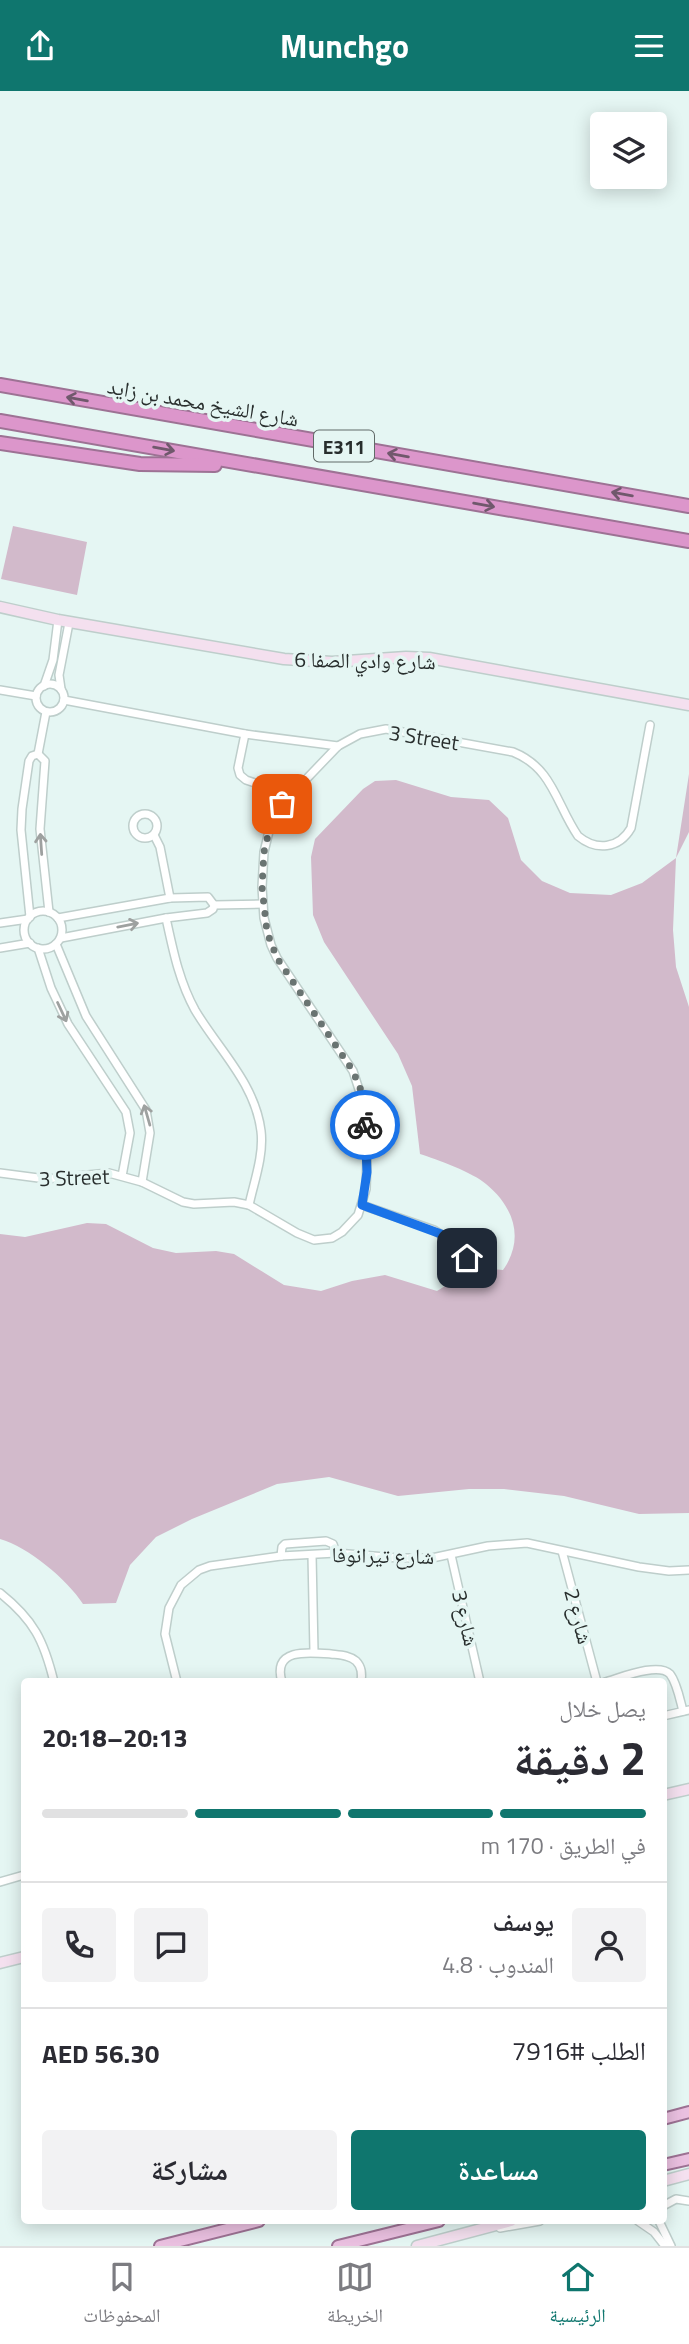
<!DOCTYPE html>
<html lang="ar">
<head>
<meta charset="utf-8">
<style>
	body { margin:0; font-family:"Titillium Web","Noto Naskh Arabic",sans-serif; background:#f2f2f3; color:#2b2b33; direction:rtl; height:100vh; display:flex; flex-direction:column; font-size:26px; white-space:nowrap }
	* { box-sizing:border-box; margin:0 }
	p { font-size:23px; color:#7c7c81 }
	.icon { flex:none; width:38px; height:38px; fill:none; stroke:currentColor; stroke-width:2; stroke-linecap:round; stroke-linejoin:round }
	.map { position:relative; flex:1; overflow:hidden; direction:ltr }
	.panel { position:absolute; left:21px; top:1587px; width:646px; height:546px; display:flex; flex-direction:column; background:#fff; border-radius:7px; box-shadow:0 4px 18px #0003; direction:rtl }
	.panel>* { flex:none }
	.controls { position:absolute; left:590px; top:21px; display:grid; gap:14px }
	.controls a { display:grid; place-items:center; width:77px; height:77px; border-radius:7px; background:#fff; box-shadow:0 4px 18px #0003; font-size:35px }
	.pin { position:absolute; display:grid; place-items:center; width:60px; height:60px; color:#fff; margin:-30px; border-radius:14px; box-shadow:0 4px 10px #0006 }
	.courier { position:absolute; display:grid; place-items:center; width:70px; height:70px; margin:-35px; border:5px solid #1a73e8; border-radius:50%; background:#fff; color:#222; box-shadow:0 2px 9px #0007 }
	.overview em { font-style:normal; font-weight:700 }
	.overview div { display:flex; flex-direction:column-reverse }
	.overview { display:flex; align-items:center; justify-content:space-between; height:119px; padding:0 21px }
	h1 { font-size:46px; font-weight:700; line-height:52px }
	.bar { display:grid; grid-template-columns:repeat(4,1fr); gap:10px 7px; align-content:center; height:84px; padding:0 21px }
	.bar i { height:9px; border-radius:5px; background:#e1e1e2 }
	.bar .selected { background:#0f766e }
	.bar p { grid-column:span 4 }
	.line { display:flex; align-items:center; gap:18px; padding:0 21px; border-top:2px solid #e1e1e2 }
	.line div { flex:1 }
	.round { display:grid; place-items:center; flex:none; width:74px; height:74px; border-radius:7px; background:#f2f2f3 }
	.action { display:flex; gap:14px; margin-top:auto; padding:14px 21px }
	.action a { flex:1; height:80px; border-radius:7px; background:#0f766e; color:#fff; font-size:28px; font-weight:700; line-height:80px; text-align:center }
	.action a+a { background:#f2f2f3; color:#2b2b33 }
	header { display:flex; justify-content:space-between; align-items:center; height:91px; padding:0 21px; background:#0f766e; color:#fff; font-size:32px; font-weight:700 }
	.menu { display:flex; justify-content:space-around; align-items:center; height:98px; border-top:2px solid #e1e1e2; background:#fff; font-size:19px; color:#7c7c81 }
	.menu a { display:grid; justify-items:center; gap:4px }
	.menu .selected { color:#0f766e }
	.map>svg:first-child { display:block }
	.green { fill:#d2bacb }
	.lines { fill:none; stroke-linecap:round; stroke-linejoin:round }
	.street-casing { stroke:#bececb; stroke-width:10 }
	.secondary-casing { stroke:#bececb; stroke-width:13 }
	.primary-casing { stroke:#9d7294; stroke-width:14 }
	.highway-casing { stroke:#9d7294; stroke-width:16 }
	.street { stroke:#fff; stroke-width:7 }
	.secondary { stroke:#f4e0ef; stroke-width:10 }
	.primary { stroke:#eac0e0; stroke-width:10 }
	.highway { stroke:#dc96cb; stroke-width:12 }
	.oneway { stroke:#70586c }
	.oneway2 { stroke:#9ea1a0 }
	.done { stroke:#6a7472; stroke-width:7; stroke-dasharray:0 12.6 }
	.route { stroke:#1a73e8; stroke-width:9 }
	.labels { text-anchor:middle; dominant-baseline:central; stroke-width:7; stroke-linejoin:round; paint-order:stroke }
	.shield { fill:#e5f6f3; stroke:#616a68; stroke-width:2 }
	.shield-label { font-size:19px; font-weight:bold; fill:#282e2d }
	.street-label { font-size:21px; fill:#282e2d; stroke:#e5f6f3 }
</style>
</head>
<body>
<header><svg class="icon" aria-label="menu" viewBox="0 0 24 24"><path d="M4 6h16M4 12h16M4 18h16"/></svg>Munchgo<svg class="icon" aria-label="share" viewBox="0 0 24 24"><path d="M12 15V3M7 8l5-5 5 5M5 13v7h14v-7"/></svg></header>
<div class="map">
<svg width="689" height="2155" viewBox="0 0 689 2155">
	<rect width="100%" height="100%" fill="#e5f6f3"/>
	<g class="green">
		<path d="M13 435 87 451 77 504 1 488Z"/>
		<path d="M689 683V741L676 767 673 839 676 876 689 916V1422L639 1423 564 1405 504 1398H469L398 1405 329 1386 277 1393 192 1428 156 1446 130 1474 116 1512 83 1513C67 1488 28 1456 0 1448V1143L25 1146 87 1132 106 1133 153 1157 176 1162 216 1160 234 1163 284 1194 321 1200 352 1190 385 1184 437 1200C461 1186 474 1175 503 1179 525 1148 514 1116 486 1093 474 1082 436 1068 420 1063L412 995 398 963 324 851 313 824 311 766 315 748 363 698 375 690 396 689 451 706 489 709 508 727 521 769 542 790 570 802 611 804 642 792 676 767Z"/>
	</g>
	<g class="lines">
		<g class="street-casing">
			<g id="street">
				<circle cx="50" cy="607" r="14"/>
				<path d="M44 595 53 569 58 529"/>
				<path d="M61 598 59 584 69 532"/>
				<path d="M0 599 36 605"/>
				<path d="M64 609 245 643 338 655"/>
				<path d="M245 643 238 677 240 684 246 689 291 704"/>
				<path d="M38 663 46 621"/>
				<circle cx="145" cy="735" r="12"/>
				<path d="M154 744 160 756 170 807"/>
				<path d="M214 814 263 813"/>
				<circle cx="43" cy="839" r="19"/>
				<path d="M30 826 21 739 22 718 29 670 32 665 38 663 45 670 40 738 49 821"/>
				<path d="M58 827 170 807 208 806 214 814 213 818 207 822 166 827 61 847"/>
				<path d="M166 827C173 859 179 890 195 919 218 958 255 992 261 1040 264 1064 254 1091 249 1114"/>
				<path d="M0 832 28 828"/>
				<path d="M56 853 86 925 146 1019 150 1042 142 1091"/>
				<path d="M0 857 30 852"/>
				<path d="M38 857 51 897 68 933 126 1021 130 1042 122 1085"/>
				<path d="M0 1082 46 1088 109 1082 142 1091 183 1111 194 1113 234 1111 249 1114 297 1142 314 1149 332 1147 342 1141 358 1124 366 1098 367 1067 364 1014 353 980 277 867 271 854 264 827 262 796 264 761 270 736 282 713 291 704 338 655 360 643 386 638 513 661C553 677 556 713 578 745 596 760 619 758 631 737L650 634"/>
				<path d="M362 1114 434 1139 448 1148"/>
				<circle cx="458" cy="1157" r="13"/>
				<path d="M562 1460 597 1591"/>
				<path d="M312 1464 314 1561"/>
				<path d="M451 1464 480 1591"/>
				<path d="M281 1465 282 1456 285 1453 326 1450 333 1453 336 1462"/>
				<path d="M0 1502C34 1529 44 1550 54 1591"/>
				<path d="M177 1591 165 1543 169 1517 181 1494 199 1479 210 1475 281 1465 336 1462 398 1467H432L488 1455 527 1452 639 1476 669 1480 689 1479"/>
				<path d="M282 1591C272 1557 308 1561 331 1563 340 1564 349 1564 356 1570 362 1576 362 1583 361 1591"/>
				<path d="M605 1591C620 1587 658 1571 670 1583 677 1592 680 1609 683 1620"/>
				<path d="M663 1625 689 1619"/>
				<path d="M0 1791 24 1784"/>
				<path d="M663 2115 676 2108 689 2110"/>
				<path d="M638 2130 654 2141 665 2155"/>
				<path d="M659 2130 671 2155"/>
				<path d="M500 2137 540 2130"/>
			</g>
		</g>
		<g class="secondary-casing">
			<g id="secondary">
				<path d="M0 516 58 529 284 568 332 571 406 566 429 567 689 614"/>
				<path d="M663 1704 689 1698"/>
				<path d="M0 1872 24 1866"/>
				<path d="M663 2090 689 2083"/>
				<path d="M417 2155 511 2130"/>
			</g>
		</g>
		<g class="primary-casing">
			<g id="primary">
				<path d="M663 2028 689 2021"/>
				<path d="M663 2074 689 2068"/>
				<path d="M160 2155 259 2130"/>
				<path d="M338 2155 439 2130"/>
			</g>
		</g>
		<g class="highway-casing">
			<g id="highway">
				<path d="M0 294 689 415"/>
				<path d="M0 330 689 450"/>
				<path d="M0 352 140 373 215 374"/>
			</g>
		</g>
		<use href="#street" class="street"/>
		<use href="#secondary" class="secondary"/>
		<use href="#primary" class="primary"/>
		<use href="#highway" class="highway"/>
	</g>
	<defs><path id="oneway-shaft" d="M-6 0H5M1.5-3L5.5 0L1.5 3" fill="none" stroke-width="1.6" stroke-linecap="round" stroke-linejoin="round" transform="scale(1.75)"/></defs>
	<g class="oneway">
		<use href="#oneway-shaft" transform="translate(77 308) rotate(-170)"/>
		<use href="#oneway-shaft" transform="translate(164 358) rotate(10)"/>
		<use href="#oneway-shaft" transform="translate(398 364) rotate(-170)"/>
		<use href="#oneway-shaft" transform="translate(622 403) rotate(-170)"/>
		<use href="#oneway-shaft" transform="translate(484 414) rotate(10)"/>
	</g>
	<g class="oneway2">
		<use href="#oneway-shaft" transform="translate(41 753) rotate(-94)"/>
		<use href="#oneway-shaft" transform="translate(128 834) rotate(-11)"/>
		<use href="#oneway-shaft" transform="translate(62 921) rotate(65)"/>
		<use href="#oneway-shaft" transform="translate(147 1024) rotate(-106)"/>
	</g>
	<g class="lines">
		<path class="done" d="M282 713 270 736 264 761 262 796 267 841 277 867 353 980 362 1002 365 1034"/>
		<path class="route" d="M365 1034 367 1081 362 1114 441 1143 448 1148 444 1156 450 1168 459 1170 467 1167"/>
	</g>
	<g class="labels">
		<rect class="shield" x="314" y="339.5" width="60" height="31" rx="5"/>
		<g class="shield-label">
			<text x="344" y="355">E311</text>
		</g>
		<g class="street-label">
			<text transform="translate(203 311) rotate(10)">شارع الشيخ محمد بن زايد</text>
			<text transform="translate(365 569) rotate(1)">شارع وادي الصفا 6</text>
			<text transform="translate(424 646) rotate(9)">3 Street</text>
			<text transform="translate(74 1086) rotate(-2)">3 Street</text>
			<text transform="translate(383 1464) rotate(1)">شارع تيرانوفا</text>
			<text transform="translate(579 1525) rotate(75)">شارع 2</text>
			<text transform="translate(466 1527) rotate(77)">شارع 3</text>
		</g>
	</g>
</svg>
<div class="controls">
<a><svg class="icon" aria-label="layers" viewBox="0 0 24 24"><path d="M12 4l9 5-9 5-9-5zM3 14l9 5 9-5"/></svg></a>
</div>
<div class="pin" style="left:282px;top:713px;background:#ea580c"><svg class="icon" aria-label="bag" viewBox="0 0 24 24"><path d="M5 8h14l-1 12H6zM9 8a3 3 0 0 1 6 0"/></svg></div>
<div class="pin" style="left:467px;top:1167px;background:#1f2937"><svg class="icon" aria-label="home" viewBox="0 0 24 24"><path d="M3 11l9-7 9 7M6 9v11h12V9"/></svg></div>
<div class="courier" style="left:365px;top:1034px"><svg class="icon" aria-label="bike" viewBox="0 0 24 24"><circle cx="6" cy="16" r="4"/><circle cx="18" cy="16" r="4"/><path d="M6 16l4-8h5l3 8M10 8l3 8H6M13 5h3"/></svg></div>
<section class="panel">
<div class="overview"><div><h1>2 دقيقة</h1><p>يصل خلال</p></div><em>20:13–20:18</em></div>
<div class="bar"><i class="selected"></i><i class="selected"></i><i class="selected"></i><i></i><p>في الطريق · 170 m</p></div>
<div class="line" style="height:126px"><a class="round"><svg class="icon" aria-label="person" viewBox="0 0 24 24"><circle cx="12" cy="8" r="4"/><path d="M4 21q1-7 8-7t8 7"/></svg></a><div><b>يوسف</b><p>المندوب · 4.8</p></div><a class="round"><svg class="icon" aria-label="chat" viewBox="0 0 24 24"><path d="M4 5h16v11H9l-5 4z"/></svg></a><a class="round"><svg class="icon" aria-label="phone" viewBox="0 0 24 24"><path d="M5 4h4l2 5-3 2q2 4 5 5l2-3 5 2v4C11 20 4 13 5 4z"/></svg></a></div>
<div class="line" style="height:91px"><div>الطلب #7916</div><b>AED 56.30</b></div>
<div class="action"><a>مساعدة</a><a>مشاركة</a></div>
</section>
</div>
<nav class="menu">
<a class="selected"><svg class="icon" aria-label="home" viewBox="0 0 24 24"><path d="M3 11l9-7 9 7M6 9v11h12V9"/></svg>الرئيسية</a>
<a><svg class="icon" aria-label="map" viewBox="0 0 24 24"><path d="M3 6l6-2 6 2 6-2v14l-6 2-6-2-6 2zM9 4v14M15 6v14"/></svg>الخريطة</a>
<a><svg class="icon" aria-label="saved" viewBox="0 0 24 24"><path d="M7 4h10v16l-5-4-5 4z"/></svg>المحفوظات</a>
</nav>
</body>
</html>
